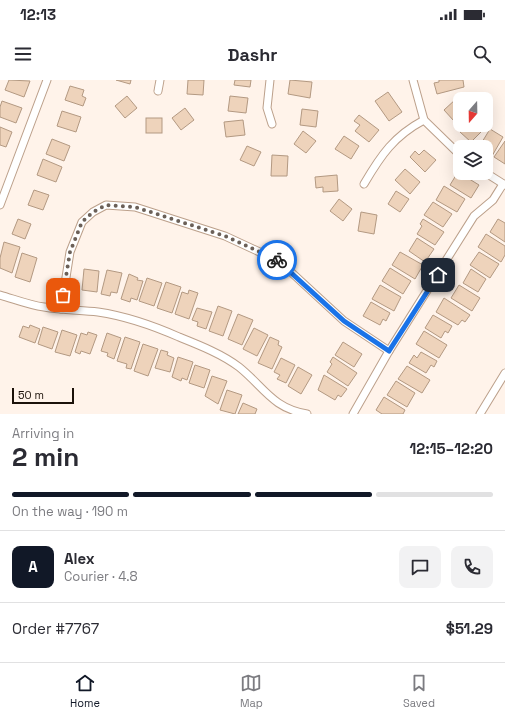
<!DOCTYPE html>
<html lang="en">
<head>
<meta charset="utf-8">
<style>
	body { margin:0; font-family:"Space Grotesk",sans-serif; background:#f2f2f3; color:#2b2b33; height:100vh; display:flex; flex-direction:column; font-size:15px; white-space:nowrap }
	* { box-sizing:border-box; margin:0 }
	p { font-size:13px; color:#7c7c81 }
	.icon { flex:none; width:22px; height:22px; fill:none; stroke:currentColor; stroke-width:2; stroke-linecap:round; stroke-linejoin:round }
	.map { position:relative; height:334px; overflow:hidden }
	.drawer { display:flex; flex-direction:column; background:#fff; flex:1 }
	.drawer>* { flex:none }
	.needle { width:26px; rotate:200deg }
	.controls { position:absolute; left:453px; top:12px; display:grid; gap:8px }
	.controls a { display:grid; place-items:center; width:40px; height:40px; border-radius:8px; background:#fff; box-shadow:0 4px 16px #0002; font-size:20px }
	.scale { position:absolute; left:12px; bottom:10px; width:62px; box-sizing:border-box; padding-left:4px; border:2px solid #1b1109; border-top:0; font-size:11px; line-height:14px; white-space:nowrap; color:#1b1109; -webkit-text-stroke:3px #fff3ea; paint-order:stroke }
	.pin { position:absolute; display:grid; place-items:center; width:34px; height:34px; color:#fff; margin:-17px; border-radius:8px; box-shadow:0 2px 6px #0006 }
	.courier { position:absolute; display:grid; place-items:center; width:40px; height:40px; margin:-20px; border:3px solid #1a73e8; border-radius:50%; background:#fff; color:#222; box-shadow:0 1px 5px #0007 }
	.summary em { font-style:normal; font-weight:700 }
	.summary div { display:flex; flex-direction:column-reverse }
	.summary { display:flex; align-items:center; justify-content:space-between; height:68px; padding:0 12px }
	h1 { font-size:26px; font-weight:700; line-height:30px }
	.bar { display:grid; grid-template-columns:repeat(4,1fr); gap:6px 4px; align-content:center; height:48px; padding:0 12px }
	.bar i { height:5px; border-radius:3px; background:#e1e1e2 }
	.bar .selected { background:#111827 }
	.bar p { grid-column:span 4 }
	.line { display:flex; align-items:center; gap:10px; padding:0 12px; border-top:1px solid #e1e1e2 }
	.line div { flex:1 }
	.round { display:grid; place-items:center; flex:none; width:42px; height:42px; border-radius:8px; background:#f2f2f3 }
	.status { display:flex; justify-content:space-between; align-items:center; height:28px; padding:0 20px; background:#fff; direction:ltr }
	.status svg { height:11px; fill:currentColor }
	header { display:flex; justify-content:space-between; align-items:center; height:52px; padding:0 12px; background:#fff; font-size:18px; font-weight:700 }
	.menu { display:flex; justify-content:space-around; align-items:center; height:56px; border-top:1px solid #e1e1e2; background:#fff; font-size:11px; color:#7c7c81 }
	.menu a { display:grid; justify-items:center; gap:2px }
	.menu .selected { color:#111827 }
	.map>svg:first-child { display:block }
	.building { fill:#eed3bb; stroke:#b39982 }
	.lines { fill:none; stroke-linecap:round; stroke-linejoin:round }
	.street-casing { stroke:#bca08b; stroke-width:9 }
	.street { stroke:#fff; stroke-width:7 }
	.done { stroke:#6b6058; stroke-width:4; stroke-dasharray:0 7.2 }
	.route { stroke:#1a73e8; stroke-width:5 }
</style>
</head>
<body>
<div class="status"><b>12:13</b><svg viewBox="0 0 49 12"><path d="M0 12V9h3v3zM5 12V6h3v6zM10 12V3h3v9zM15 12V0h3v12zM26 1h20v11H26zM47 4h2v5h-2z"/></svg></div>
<header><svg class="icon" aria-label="menu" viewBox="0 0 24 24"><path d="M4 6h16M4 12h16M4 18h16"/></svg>Dashr<svg class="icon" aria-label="search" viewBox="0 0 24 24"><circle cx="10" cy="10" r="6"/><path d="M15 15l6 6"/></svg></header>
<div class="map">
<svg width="505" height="334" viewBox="0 0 505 334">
	<rect width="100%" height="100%" fill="#fff3ea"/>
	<g class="building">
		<path d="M9 0 30 1 24 17 5 10Z"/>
		<path d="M116 0H131L130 4Z"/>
		<path d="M188 0H204L203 15 187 14Z"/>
		<path d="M235 0H251L250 7 234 5Z"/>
		<path d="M290 0 312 2 310 18 288 14Z"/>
		<path d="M439 0H463L464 7 437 14 434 3 439 2Z"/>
		<path d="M70 6 84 10 82 16 86 18 83 26 65 20Z"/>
		<path d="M388 12 402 32 389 41 375 21Z"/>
		<path d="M127 16 137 28 125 38 115 26Z"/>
		<path d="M230 16 248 18 246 33 228 31Z"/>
		<path d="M456 19 460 23V36L454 41 444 30Z"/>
		<path d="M2 21 22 28 16 43 0 37V27Z"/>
		<path d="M185 28 194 40 181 50 172 38Z"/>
		<path d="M302 29 318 31 316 47 300 45Z"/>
		<path d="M62 31 81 37 76 52 57 46Z"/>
		<path d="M359 35 379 50 369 62 355 51 360 45 354 41Z"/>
		<rect x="146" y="38" width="16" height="15"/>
		<path d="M243 40 245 55 226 57 224 42Z"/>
		<path d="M486 41 489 44 471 62 460 52 467 45H486Z"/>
		<path d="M0 47 12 52 6 67 0 65Z"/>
		<path d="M490 49 503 57 492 76 486 72V67H479Z"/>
		<path d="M303 51 316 61 306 73 294 64Z"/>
		<path d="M344 56 359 66 351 79 335 69Z"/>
		<path d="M52 59 70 66 64 81 46 74Z"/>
		<path d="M505 61V84L494 77Z"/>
		<path d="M247 66 261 72 254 86 240 80Z"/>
		<path d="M424 70 436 80 425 92 410 77 415 71 419 75Z"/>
		<path d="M272 75 288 76 287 96H271Z"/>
		<path d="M43 79 62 87 56 102 37 95Z"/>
		<path d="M405 89 420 102 410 114 395 100Z"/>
		<path d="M458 92 479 105 471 118 450 105Z"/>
		<path d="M337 95 338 111 323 112V107L316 108 315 97Z"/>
		<path d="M444 106 465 119 457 132 436 120Z"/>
		<path d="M34 110 49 115 43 130 28 125Z"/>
		<path d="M396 111 409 119 400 132 388 124Z"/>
		<path d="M339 119 352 129 343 141 330 131Z"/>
		<path d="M433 122 452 134 443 147 424 135Z"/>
		<path d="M361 132 377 135 374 154 358 151Z"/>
		<path d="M18 139 31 144 25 159 12 154Z"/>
		<path d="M423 139 444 152 435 165 417 154 422 146 420 144Z"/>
		<path d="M498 139 505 143V162L490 152Z"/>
		<path d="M486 154 505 166V175L501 182 478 167Z"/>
		<path d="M417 158 434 169 425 182 409 171Z"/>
		<path d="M4 162 20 167 12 193 0 188V178Z"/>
		<path d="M400 172 423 185 415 199 392 185Z"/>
		<path d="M479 172 499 184 490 198 470 185Z"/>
		<path d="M22 173 37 178 30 202 15 197Z"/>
		<path d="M390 188 411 201 403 214 382 201Z"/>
		<path d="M84 189 99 191 97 212 82 210Z"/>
		<path d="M471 189 486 199 478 212 463 203Z"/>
		<path d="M107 190 122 193 117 213 111 212 110 216 101 214Z"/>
		<path d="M129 194 138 198 137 200 143 201 137 220 131 218 130 222 121 219Z"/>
		<path d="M147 198 162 203 154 226 139 221Z"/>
		<path d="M166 202 181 207 172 233 157 228Z"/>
		<path d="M380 205 401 217 394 231 372 219Z"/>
		<path d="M459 205 480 218 472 231 451 218Z"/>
		<path d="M189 210 198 213 189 239 175 234 182 212 188 214Z"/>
		<path d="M444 218 470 235 465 242 462 240 458 245 436 232Z"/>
		<path d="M371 222 390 233 386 241 383 239 380 245 363 236Z"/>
		<path d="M218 226 232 231 223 256 209 251Z"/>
		<path d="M197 228 212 232 206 249 197 246 198 242 192 240Z"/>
		<path d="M238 234 253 240 242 265 228 259Z"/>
		<path d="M433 235 452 246 448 253 445 251 441 258 425 248Z"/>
		<path d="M30 245 40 249 35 263 19 257 23 246 29 248Z"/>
		<path d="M43 247 58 252 52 269 38 264Z"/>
		<path d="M254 248 268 255 257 276 243 269Z"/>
		<path d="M62 250 77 255 70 276 55 272Z"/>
		<path d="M424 251 447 265 439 278 416 264Z"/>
		<path d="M88 252 97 255 90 274 81 271 80 274 75 272 81 253 87 255Z"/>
		<path d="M107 253 121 258 114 279 107 276 108 273 101 271Z"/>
		<path d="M125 257 140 262 131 289 126 288 127 284 117 281Z"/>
		<path d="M270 257 279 261 278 265 282 267 272 289 258 283Z"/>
		<path d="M343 262 362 274 354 287 335 275Z"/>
		<path d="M143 264 158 269 148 296 134 291Z"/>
		<path d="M161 270 168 272 167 275 174 278 170 292 155 288Z"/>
		<path d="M421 272 437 281 434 287 431 285 426 293 409 283 414 275 417 278Z"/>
		<path d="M178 277 193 282 187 300 182 298 181 301 172 297Z"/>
		<path d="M333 277 357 293 348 306 327 292 332 284 330 282Z"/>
		<path d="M281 278 295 285 286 303 277 299 280 295 274 292Z"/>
		<path d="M195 285 210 290 204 308 189 303Z"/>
		<path d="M407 286 430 300 422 313 398 299Z"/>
		<path d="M298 287 312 295 301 314 288 306Z"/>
		<path d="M324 295 347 309 341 317 338 315 335 320 318 310Z"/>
		<path d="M212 296 227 301 218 324 205 316Z"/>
		<path d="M396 301 415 313 407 327 387 315Z"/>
		<path d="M227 310 242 315 235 334 220 330Z"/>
		<path d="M384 317 405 330 403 334H382L376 330Z"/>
		<path d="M243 323 257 329 255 334H238Z"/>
	</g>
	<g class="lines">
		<g class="street-casing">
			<g id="street">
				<path d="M270 0 267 28 272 44"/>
				<path d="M413 0 424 40 460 75"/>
				<path d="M158 11 160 0"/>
				<path d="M486 93 505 105"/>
				<path d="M364 104C381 75 394 56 424 40"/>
				<path d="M0 125 47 0"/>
				<path d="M0 215C14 219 29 225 44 227 62 230 80 230 98 232 125 236 154 246 179 257 199 265 222 274 239 287 264 307 272 328 307 334"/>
				<path d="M61 229 70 172 82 142 93 132 106 125 135 127 225 156 279 181 344 241 389 271"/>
				<path d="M353 334 389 271 474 136 493 120 503 104"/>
				<path d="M480 334 505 293"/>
			</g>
		</g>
		<use href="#street" class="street"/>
	</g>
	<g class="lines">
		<path class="done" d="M63 215 70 172 82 142 93 132 106 125 135 127 225 156 277 180"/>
		<path class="route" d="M277 180 344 241 389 271 438 195"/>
	</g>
</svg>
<div class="controls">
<a><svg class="needle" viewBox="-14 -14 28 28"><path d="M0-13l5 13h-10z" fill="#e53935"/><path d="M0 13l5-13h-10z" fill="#7c7c81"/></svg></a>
<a><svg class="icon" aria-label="layers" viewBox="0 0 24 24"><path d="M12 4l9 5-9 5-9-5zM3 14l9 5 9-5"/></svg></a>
</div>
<div class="scale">50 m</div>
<div class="pin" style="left:63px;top:215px;background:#ea580c"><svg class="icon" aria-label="bag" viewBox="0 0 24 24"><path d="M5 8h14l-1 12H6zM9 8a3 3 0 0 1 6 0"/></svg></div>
<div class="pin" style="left:438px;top:195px;background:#1f2937"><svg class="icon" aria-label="home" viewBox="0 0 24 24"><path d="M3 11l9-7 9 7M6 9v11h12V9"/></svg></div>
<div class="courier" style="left:277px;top:180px"><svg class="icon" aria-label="bike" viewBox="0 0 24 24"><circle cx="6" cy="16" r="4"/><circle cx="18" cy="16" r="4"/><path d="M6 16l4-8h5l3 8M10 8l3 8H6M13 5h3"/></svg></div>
</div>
<section class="drawer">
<div class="summary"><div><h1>2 min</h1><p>Arriving in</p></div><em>12:15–12:20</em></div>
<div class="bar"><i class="selected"></i><i class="selected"></i><i class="selected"></i><i></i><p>On the way · 190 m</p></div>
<div class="line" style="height:72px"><b class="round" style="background:#111827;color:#fff">A</b><div><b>Alex</b><p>Courier · 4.8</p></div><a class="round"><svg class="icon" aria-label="chat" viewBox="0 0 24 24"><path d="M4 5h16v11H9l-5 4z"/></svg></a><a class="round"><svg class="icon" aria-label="phone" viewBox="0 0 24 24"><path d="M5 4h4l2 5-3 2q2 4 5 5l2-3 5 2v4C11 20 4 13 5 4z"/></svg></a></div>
<div class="line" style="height:52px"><div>Order #7767</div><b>$51.29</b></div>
</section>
<nav class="menu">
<a class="selected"><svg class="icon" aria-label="home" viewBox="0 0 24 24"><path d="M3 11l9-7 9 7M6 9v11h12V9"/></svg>Home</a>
<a><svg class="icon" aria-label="map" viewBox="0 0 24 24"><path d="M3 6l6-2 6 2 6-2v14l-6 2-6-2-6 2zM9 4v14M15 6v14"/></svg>Map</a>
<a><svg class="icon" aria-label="saved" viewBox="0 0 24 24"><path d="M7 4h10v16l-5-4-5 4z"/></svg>Saved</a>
</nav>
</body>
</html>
